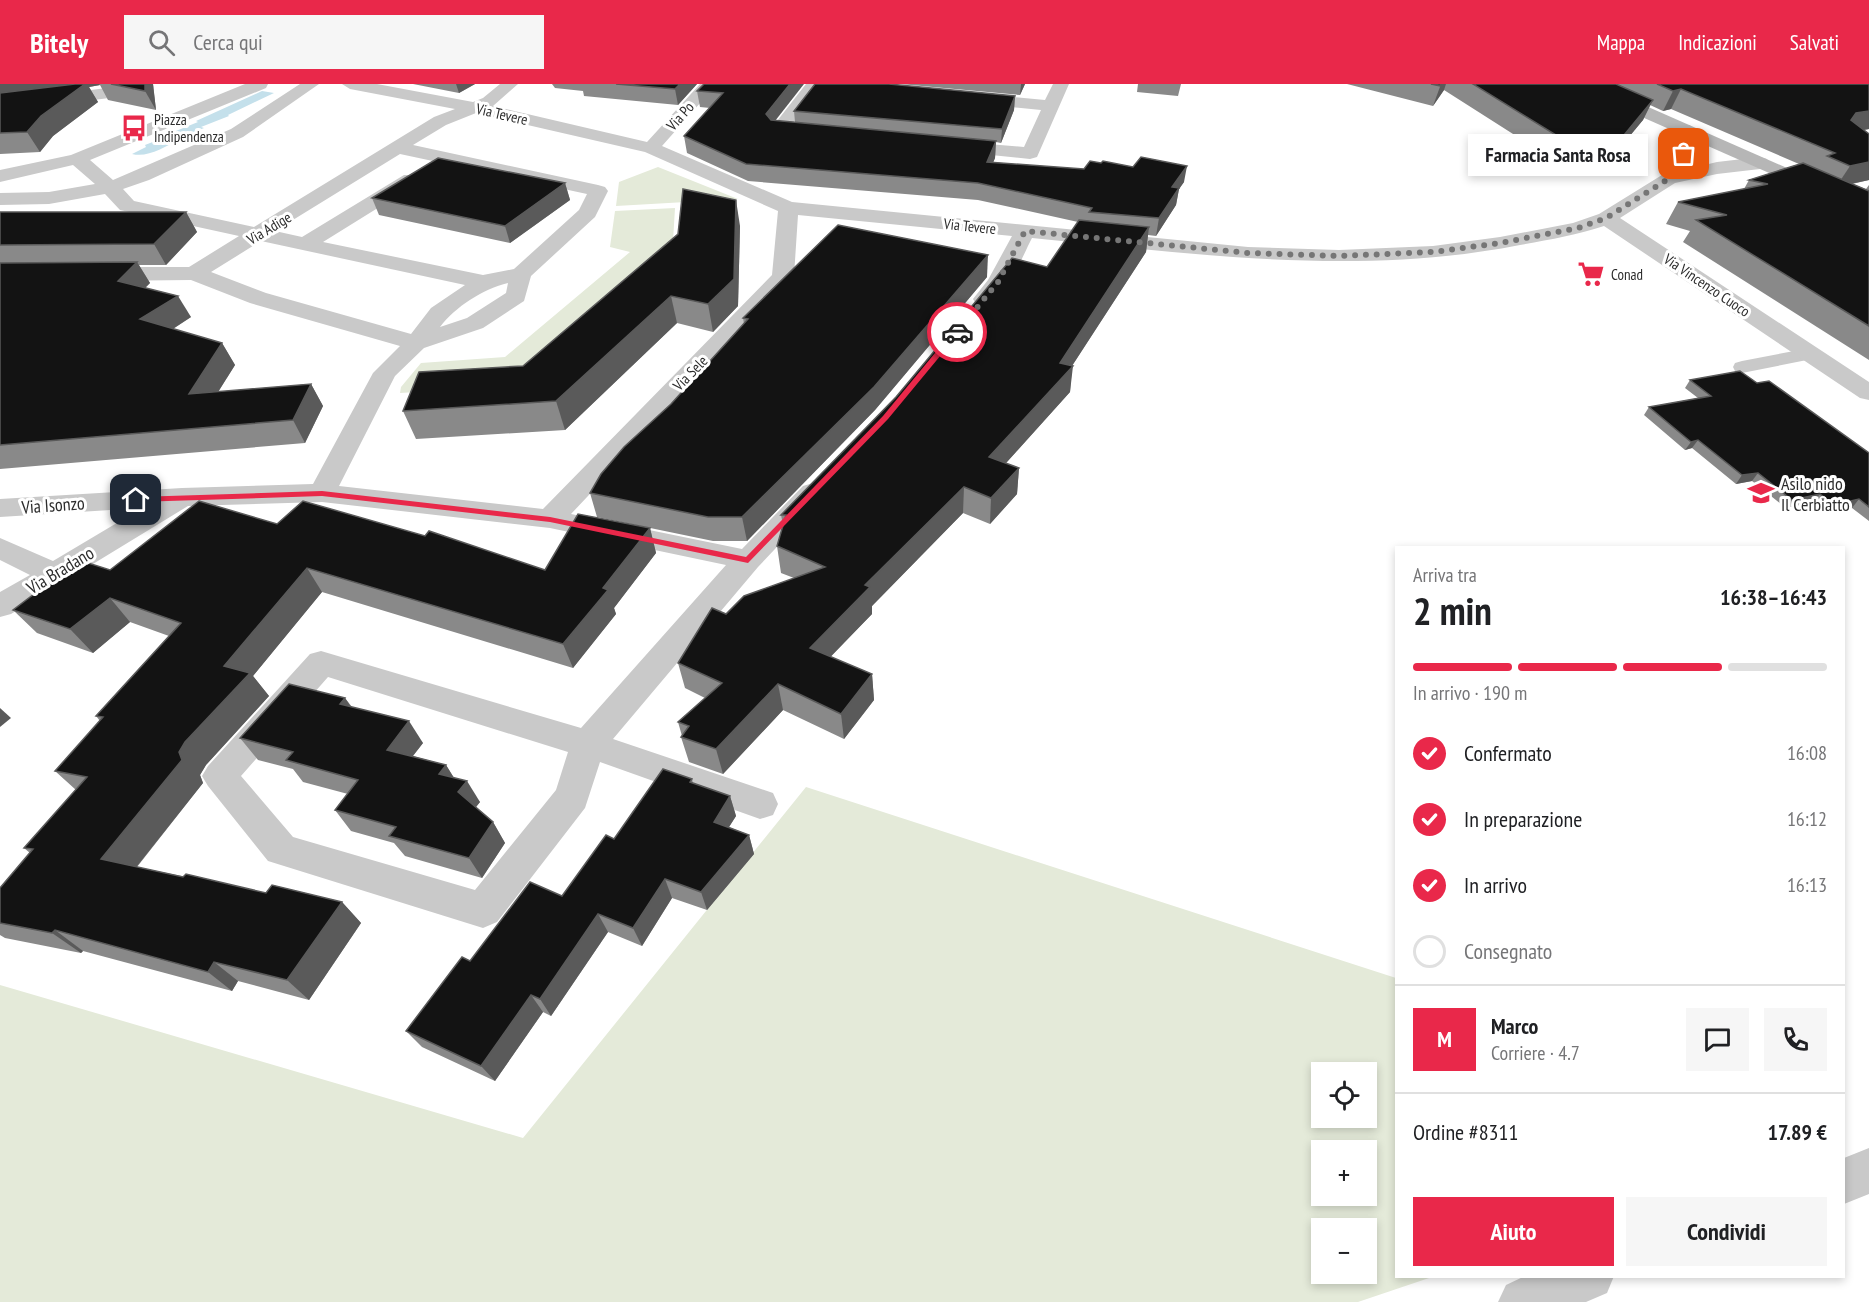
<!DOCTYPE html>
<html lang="it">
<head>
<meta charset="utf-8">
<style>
	body { margin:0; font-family:"PT Sans Narrow",sans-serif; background:#f6f6f6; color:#202124; height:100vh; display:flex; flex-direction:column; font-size:22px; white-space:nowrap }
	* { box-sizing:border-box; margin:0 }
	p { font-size:20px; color:#757577 }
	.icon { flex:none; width:33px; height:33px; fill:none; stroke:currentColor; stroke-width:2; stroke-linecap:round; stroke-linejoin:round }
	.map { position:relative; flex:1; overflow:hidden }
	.drawer { position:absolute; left:1395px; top:462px; width:450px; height:732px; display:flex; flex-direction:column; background:#fff; border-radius:0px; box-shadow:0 3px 9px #0003 }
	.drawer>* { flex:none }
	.tools { position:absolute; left:1311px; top:978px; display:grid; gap:12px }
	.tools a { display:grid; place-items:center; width:66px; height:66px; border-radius:0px; background:#fff; box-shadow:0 3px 9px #0003; font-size:30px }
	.pin { position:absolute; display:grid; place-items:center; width:51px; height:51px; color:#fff; margin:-26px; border-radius:12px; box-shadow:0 3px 9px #0006 }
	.courier { position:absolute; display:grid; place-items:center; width:60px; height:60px; margin:-30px; border:4px solid #e9284a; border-radius:50%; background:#fff; color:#222; box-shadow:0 2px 8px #0007 }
	.bubble { position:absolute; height:42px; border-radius:0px; background:#fff; box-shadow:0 3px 9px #0003; font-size:20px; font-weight:600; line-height:42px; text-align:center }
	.head em { font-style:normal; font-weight:600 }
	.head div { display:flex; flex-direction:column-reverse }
	.head { display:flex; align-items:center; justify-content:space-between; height:102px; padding:0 18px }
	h1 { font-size:39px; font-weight:600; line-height:45px }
	.bar { display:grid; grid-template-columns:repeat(4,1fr); gap:9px 6px; align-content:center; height:72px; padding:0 18px }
	.bar i { height:8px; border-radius:4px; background:#e0e0e0 }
	.bar .selected { background:#e9284a }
	.bar p { grid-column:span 4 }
	.line { display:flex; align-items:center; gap:15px; padding:0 18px; border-top:2px solid #e0e0e0 }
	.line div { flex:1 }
	.round { display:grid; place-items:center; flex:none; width:63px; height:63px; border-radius:0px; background:#f6f6f6 }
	ol { padding:0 18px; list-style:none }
	li { display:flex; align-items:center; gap:18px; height:66px }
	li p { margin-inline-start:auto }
	li .icon { padding:6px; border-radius:50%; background:#e9284a; color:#fff; stroke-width:4 }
	li:last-child { color:#757577 }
	li i { width:33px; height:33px; border:3px solid #e0e0e0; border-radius:50% }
	.primary-button { display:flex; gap:12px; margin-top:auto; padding:12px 18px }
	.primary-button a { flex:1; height:69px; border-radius:0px; background:#e9284a; color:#fff; font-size:24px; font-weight:600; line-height:69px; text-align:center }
	.primary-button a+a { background:#f6f6f6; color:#202124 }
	header { display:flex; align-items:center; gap:36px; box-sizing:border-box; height:84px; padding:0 30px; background:#e9284a; color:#fff }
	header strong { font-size:28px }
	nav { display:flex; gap:33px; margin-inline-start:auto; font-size:21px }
	.search { width:420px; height:54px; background:#f6f6f6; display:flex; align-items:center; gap:15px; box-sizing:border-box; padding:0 21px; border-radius:0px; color:#757577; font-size:22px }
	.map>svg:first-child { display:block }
	.green { fill:#e4ead9; fill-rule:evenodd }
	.water { fill:#c4e0eb }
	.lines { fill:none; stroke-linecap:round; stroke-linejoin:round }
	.lane { fill:#c9c9c9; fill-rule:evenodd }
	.street { fill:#c9c9c9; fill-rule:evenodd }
	.secondary { fill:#b6b6b6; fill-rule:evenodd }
	.wall { fill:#898989 }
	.shaded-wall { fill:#5a5a5a }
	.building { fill:#131313; stroke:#5a5a5a; stroke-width:1.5 }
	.route { fill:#e9284a }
	.done { stroke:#767676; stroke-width:6; stroke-dasharray:0 10.8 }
	.labels { text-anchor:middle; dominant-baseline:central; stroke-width:6; stroke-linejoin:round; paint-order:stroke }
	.far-street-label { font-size:15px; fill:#2c2c2c; stroke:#fff }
	.far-poi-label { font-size:15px; fill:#2c2c2c; stroke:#fff; text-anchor:start }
	.poi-label { font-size:18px; fill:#2c2c2c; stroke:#fff; text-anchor:start }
	.street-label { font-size:18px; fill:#2c2c2c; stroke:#fff }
</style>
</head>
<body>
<header>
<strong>Bitely</strong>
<div class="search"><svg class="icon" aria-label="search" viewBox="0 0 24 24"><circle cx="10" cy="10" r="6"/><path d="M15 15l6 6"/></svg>Cerca qui</div>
<nav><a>Mappa</a><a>Indicazioni</a><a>Salvati</a></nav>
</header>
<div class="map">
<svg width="1869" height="1218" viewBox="0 0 1869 1218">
	<rect width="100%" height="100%" fill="#fff"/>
	<g class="green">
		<path d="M658 83 738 115 616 122 619 98Z"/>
		<path d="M675 124 672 174 527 301 400 309 401 303 421 279 505 273 630 168 610 163 615 127Z"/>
		<path d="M806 703 1396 894V1192L1432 1193 1358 1218H0V901L523 1054ZM1322 988H1366V1034H1322ZM1322 1066H1366V1112H1322ZM1322 1144H1366V1190H1322Z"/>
	</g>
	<path class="water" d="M262 7 274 9 228 31 229 32 201 43 204 44 177 55 179 56C164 63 148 74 132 70L146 63 145 61 173 50 171 49 198 38 196 37Z"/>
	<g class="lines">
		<path class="lane" d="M1810 264 1817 266 1819 270 1817 274 1742 289 1735 287 1733 283 1735 279 1742 277Z"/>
		<g class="street">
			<path d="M122 0H145L143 4 117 13 0 28V18L114 3Z"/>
			<path d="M245 0H268L266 4 90 76 113 96 231 45 300 0H319L243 53 149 96 123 105 134 117 254 143 434 33 455 25 350 5 342 0H377L473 18 483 14 500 0H518L493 22 647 58 700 0H717L662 62 792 118 1248 163 1339 166 1433 162 1500 153 1573 139 1599 130 1662 91 1675 70V45L1678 41H1690C1699 56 1692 73 1684 86L1717 78 1760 73 1767 75 1769 79 1767 83 1760 85 1717 90 1675 99 1620 134 1869 298V316L1860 314 1604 142C1577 151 1548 156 1520 161 1358 193 1194 170 1032 154 1023 171 1007 212 990 220 986 222 981 221 976 220L973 215 988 196 1012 152 798 131 794 192 791 197 571 430 742 465 803 402 813 399 823 402 827 408 823 414 758 483 613 655 773 709 778 720 773 731 760 735 600 678 585 724 497 838 483 844 268 777 208 702 202 692 208 682 310 570 321 567 581 644 726 481 550 444 322 418 188 422 11 530 0 533V508L30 491 0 476V454L53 477 142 424 0 433V415L182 404 313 400 373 289 400 262 250 219 191 196 100 197 92 195 89 190 92 185 100 183H189L239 152 120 126 105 110 49 120 0 121V109L49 108 95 100 73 81 0 98V86L71 71ZM476 29 645 68 778 127 772 191 543 425 339 402 395 292 424 264 483 244 524 217 531 192 595 133 608 107 605 103 598 101 413 61 446 41ZM400 70 587 110 579 126 514 185 483 191 323 158 418 99 421 95 418 91H404L302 153 275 147ZM261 157 465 201 431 224 411 250 266 209 211 188ZM508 199 506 209 467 234 440 243C455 223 483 205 508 199ZM328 593 568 668 556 706 475 806 293 753 241 692Z"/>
			<path d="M806 0H823L785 50H773L770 46Z"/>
			<path d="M1053 0H1069L1037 73 1030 75 952 67 946 66 943 62 946 58 952 57 1024 63 1041 26 969 19 963 18 961 14 963 10 969 9 1045 16Z"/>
			<path d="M1869 1064V1110L1844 1120V1074Z"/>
			<path d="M1525 1192H1614L1607 1209 1586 1218H1498L1506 1201Z"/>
		</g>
		<path class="secondary" d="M1574 0H1596L1869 120V133L1576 4Z"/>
	</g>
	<g class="wall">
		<path d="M0 0H153L156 26 108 16 100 1 89 3 98 18 53 52 40 68 0 70Z"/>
		<path d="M413 0H475L459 9Z"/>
		<path d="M552 0H697L678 21 584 12 583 7 555 4Z"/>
		<path d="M704 0 775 37 795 38 794 27 1015 12 1014 26 1001 59 996 58 995 74 993 78 1184 98 1179 105 1176 121 1156 152 1148 151 1146 168 1072 282 1070 308 1006 379 1019 384 1017 410 990 440 963 429 872 522V530L830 573 872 590 874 616 844 655 783 626 723 690 689 678 681 653 682 652 678 638 705 614 685 604 678 579 726 530 794 494 781 489 777 462 783 441 781 431 1047 183 1078 138 978 116 748 97 687 69 684 52 710 24 700 23 697 7Z"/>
		<path d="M900 0H1025L1020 11Z"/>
		<path d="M1138 0H1181L1178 12 1137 8Z"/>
		<path d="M1347 0H1869V45L1863 46 1869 50V96L1852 100 1866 105 1869 101V276L1683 158 1690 147 1666 140 1678 118 1744 105 1749 96 1799 80 1671 25 1663 27 1650 21 1643 36 1604 83 1575 76 1568 85 1444 6 1433 22Z"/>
		<path d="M565 99 570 116 510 159 379 131 372 114Z"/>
		<path d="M0 128H186L197 148 166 181H139L150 199 145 203 191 233 173 245 222 259 235 281 218 308 311 300 323 322 305 359 0 385Z"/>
		<path d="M740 142 738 222 713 248 677 239 565 346 416 355 403 327 523 282Z"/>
		<path d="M987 193 875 326 747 457H713L597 433 590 409 744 240 743 234Z"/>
		<path d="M1690 296 1757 299 1869 369V437L1852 424 1827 429 1813 418 1786 424 1752 397 1736 400 1692 364 1685 366 1644 331 1649 323 1698 314 1685 304Z"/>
		<path d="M277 440 545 486 650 444 656 469 614 524 616 530 573 584 322 508 253 592 269 612 206 681 200 691 203 699 137 783 266 809 342 818 361 839 309 916 238 897 232 907 83 867 81 869 5 854 0 851V804L30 769 24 764 76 706 55 687 100 637 96 632 169 552 130 538 93 569 37 549 13 526 110 486Z"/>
		<path d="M345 614 352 623 423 659 413 672 446 681 454 694 480 718 476 723 493 738 505 759 482 794 405 772 394 759 351 747 335 726 348 710 303 698 293 685 258 676 240 654Z"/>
		<path d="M692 695 693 699 730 712 736 732 729 743 749 751 754 770 707 826 672 814 642 862 608 848 551 932 543 928 495 997 422 963 406 947 470 877 562 812 614 755Z"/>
	</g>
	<g class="shaded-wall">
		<path d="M0 0H99L100 1 89 3 98 18 53 52 40 68 27 48 0 16Z"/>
		<path d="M145 0H153L156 26 145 7Z"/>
		<path d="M456 0H475L459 9Z"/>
		<path d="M680 0H697L678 21 675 5Z"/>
		<path d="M790 0H804L768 46 766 30Z"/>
		<path d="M1021 0H1025L1020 11Z"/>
		<path d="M1441 0H1446L1444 6 1433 22Z"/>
		<path d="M1681 5 1671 25 1663 27 1673 7Z"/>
		<path d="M1015 12 1014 26 1001 59 1002 45Z"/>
		<path d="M1653 16 1643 36 1604 83 1615 62Z"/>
		<path d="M1869 27V45L1842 50 1838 56 1856 29Z"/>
		<path d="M1585 55 1575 76 1568 85 1577 64Z"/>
		<path d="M996 57 995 74 987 94V78Z"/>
		<path d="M1869 78V96L1836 103 1850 82Z"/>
		<path d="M1187 82 1184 98 1179 105 1176 121 1156 152 1159 134 1172 103Z"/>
		<path d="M565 99 570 116 510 159 505 142Z"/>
		<path d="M736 116 740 142 738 222 713 248 708 220Z"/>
		<path d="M186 128 197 148 166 181 154 160Z"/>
		<path d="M1149 143 1146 168 1068 288 1073 282 1070 308 988 399 989 373 1060 279Z"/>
		<path d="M988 171 987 193 875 326 747 457 742 433Z"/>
		<path d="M137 178 150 199 132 218 118 197Z"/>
		<path d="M178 212 191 233 154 257 140 235Z"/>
		<path d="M671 212 677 239 565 346 556 317Z"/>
		<path d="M222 259 235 281 203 332 189 310Z"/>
		<path d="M311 300 323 322 305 359 293 336Z"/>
		<path d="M1698 356 1692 364 1685 366 1691 358Z"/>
		<path d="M1019 384 1017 410 990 440 991 414Z"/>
		<path d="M1758 389 1752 397 1736 400 1742 391Z"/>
		<path d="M964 403 963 429 872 522V530L814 590 810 564 865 501Z"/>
		<path d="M1820 410 1813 418 1786 424 1792 416Z"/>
		<path d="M1859 415 1852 424 1827 429 1834 421Z"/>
		<path d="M650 444 656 469 614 524 616 530 573 584 563 560 603 504Z"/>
		<path d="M307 484 322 508 253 592 269 612 206 681 200 691 203 699 126 796 101 775 179 668 224 582Z"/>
		<path d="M110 514 130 538 93 569 70 545Z"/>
		<path d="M872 590 874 616 844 655 841 630Z"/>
		<path d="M778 600 783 626 723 690 716 665Z"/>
		<path d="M345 614 360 636 340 620Z"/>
		<path d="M0 624 11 634 0 643Z"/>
		<path d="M409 637 423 659 401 687 387 666Z"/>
		<path d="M446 681 459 702 439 690Z"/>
		<path d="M467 697 480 718 471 729 458 708Z"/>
		<path d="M730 712 736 732 720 757 714 738Z"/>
		<path d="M493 738 505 759 482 794 469 774Z"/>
		<path d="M749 751 754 770 707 826 701 808Z"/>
		<path d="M665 795 672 814 642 862 633 844Z"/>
		<path d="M342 818 361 839 309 916 287 896Z"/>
		<path d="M598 830 608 848 551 932 540 915Z"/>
		<path d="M55 846 83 867 81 869 52 849Z"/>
		<path d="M214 878 238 897 232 907 208 888Z"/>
		<path d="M531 911 543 928 495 997 481 982Z"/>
	</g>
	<g class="building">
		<path d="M75 0H85L41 32 27 48 0 49V9Z"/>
		<path d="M111 0H145V7Z"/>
		<path d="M616 0H680L675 5Z"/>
		<path d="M704 0H790L766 30 771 36 996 57 987 78 1084 85 1090 77 1101 79 1103 77 1133 83 1141 73 1187 82 1172 103 1179 104 1159 134 1089 128 1092 124 978 99 746 80 684 52 723 9 697 7Z"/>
		<path d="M815 0H889L1015 12 1002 45 794 27Z"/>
		<path d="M1431 0H1441L1440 2Z"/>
		<path d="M1473 0H1616L1653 16 1615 62 1585 55 1577 64Z"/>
		<path d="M1657 0H1869V27L1856 29 1851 36 1869 50V78L1850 82 1827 72 1835 69 1681 5 1673 7Z"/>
		<path d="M438 74 565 99 505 142 372 114Z"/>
		<path d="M1803 79 1869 107V242L1696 136 1727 131 1678 118 1768 100 1749 96Z"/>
		<path d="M683 105 736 116 734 195 708 220 671 212 556 317 403 327 419 288 523 282 678 150Z"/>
		<path d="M0 128H186L154 160 0 161Z"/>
		<path d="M1079 136 1149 143 1060 279 1073 282 989 373 1019 384 991 414 964 403 865 501 870 503 810 564 872 590 841 630 778 600 716 665 681 653 689 642 678 638 722 599 678 579 712 524 726 530 744 512 825 483 777 462 786 431H781L896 313 1012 174 1047 183Z"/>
		<path d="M838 141 988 171 874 303 742 433H708L590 409 601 390 624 363 671 320 748 235 743 234Z"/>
		<path d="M137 178 118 197 178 212 140 235 222 259 189 310 311 300 293 336 0 361V179Z"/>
		<path d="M1740 287 1757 299 1769 297 1869 369V423L1859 415 1834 421 1820 410 1792 416 1758 389 1742 391 1698 356 1691 358 1649 323 1711 312 1690 296Z"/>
		<path d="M199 417 277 440 303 417 425 452 429 447 545 486 578 430 650 444 603 504 608 506 563 560 307 484 224 582 250 589 185 658 179 668 182 676 101 775 183 793 186 790 266 809 272 801 342 818 287 896 214 878 208 888 55 846 52 849 0 839V804L33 765 24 764 87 693 55 687 103 633 96 632 181 539 110 514 70 545 13 526 79 476 110 486Z"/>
		<path d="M289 600 345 614 340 620 409 637 387 666 446 681 439 690 467 697 458 708 493 738 469 774 389 752 396 743 335 726 358 696 286 676 293 668 240 654Z"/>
		<path d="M663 685 692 695 690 698 730 712 714 738 749 751 701 808 665 795 633 844 598 830 540 915 531 911 481 982 406 947 462 873 470 877 530 798 562 812 606 751 614 755Z"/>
	</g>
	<path class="route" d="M954 246 960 248 888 335 748 479 550 438 322 412 136 418 132 416 136 413 322 407 550 433 746 473 883 332Z"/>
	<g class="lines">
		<path class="done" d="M957 248 998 198 1025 147 1248 169 1339 172 1433 168 1500 159 1578 144 1606 134 1668 95 1684 70"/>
	</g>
	<defs>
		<g id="bus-bare" transform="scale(2.07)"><path d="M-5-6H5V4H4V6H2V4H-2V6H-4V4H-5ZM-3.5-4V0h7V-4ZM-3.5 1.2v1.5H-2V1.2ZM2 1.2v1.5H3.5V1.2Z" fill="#e9284a" stroke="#fff" stroke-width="2.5" paint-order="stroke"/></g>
		<g id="supermarket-bare" transform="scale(2.07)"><path d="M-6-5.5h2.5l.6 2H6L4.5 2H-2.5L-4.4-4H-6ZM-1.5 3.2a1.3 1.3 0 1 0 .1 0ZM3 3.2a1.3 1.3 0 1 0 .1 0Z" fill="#e9284a" stroke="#fff" stroke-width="2.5" paint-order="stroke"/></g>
		<g id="school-bare" transform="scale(2.07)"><path d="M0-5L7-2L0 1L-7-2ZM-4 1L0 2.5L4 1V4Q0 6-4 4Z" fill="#e9284a" stroke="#fff" stroke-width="2.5" paint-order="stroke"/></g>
	</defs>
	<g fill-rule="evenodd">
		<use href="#bus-bare" x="134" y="44"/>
		<use href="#supermarket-bare" x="1591" y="190"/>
		<use href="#school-bare" x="1761" y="409"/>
	</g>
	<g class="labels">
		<g class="far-street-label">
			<text transform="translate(502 30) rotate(13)">Via Tevere</text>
			<text transform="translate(680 32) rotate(-48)">Via Po</text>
			<text transform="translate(970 142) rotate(6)">Via Tevere</text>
			<text transform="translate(269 144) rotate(-31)">Via Adige</text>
			<text transform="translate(1707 201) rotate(34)">Via Vincenzo Cuoco</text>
			<text transform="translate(690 289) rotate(-46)">Via Sele</text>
		</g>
		<g class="far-poi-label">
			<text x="154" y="35">Piazza<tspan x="154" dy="17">Indipendenza</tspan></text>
			<text x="1611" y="190">Conad</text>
		</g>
		<g class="poi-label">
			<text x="1781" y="399">Asilo nido<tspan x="1781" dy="21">Il Cerbiatto</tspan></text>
		</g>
		<g class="street-label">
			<text transform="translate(53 421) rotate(-4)">Via Isonzo</text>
			<text transform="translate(60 486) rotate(-31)">Via Bradano</text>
		</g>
	</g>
</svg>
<div class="tools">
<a><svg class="icon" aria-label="locate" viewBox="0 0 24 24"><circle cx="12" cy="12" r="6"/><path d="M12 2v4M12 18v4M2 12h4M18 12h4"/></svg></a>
<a>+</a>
<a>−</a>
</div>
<div class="pin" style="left:1684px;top:70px;background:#ea580c"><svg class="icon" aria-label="bag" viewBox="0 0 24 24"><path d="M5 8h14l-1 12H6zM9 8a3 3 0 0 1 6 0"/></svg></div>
<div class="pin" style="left:136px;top:416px;background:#1f2937"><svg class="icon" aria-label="home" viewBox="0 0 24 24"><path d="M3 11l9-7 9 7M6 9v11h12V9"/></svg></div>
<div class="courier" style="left:957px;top:248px"><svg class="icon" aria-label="car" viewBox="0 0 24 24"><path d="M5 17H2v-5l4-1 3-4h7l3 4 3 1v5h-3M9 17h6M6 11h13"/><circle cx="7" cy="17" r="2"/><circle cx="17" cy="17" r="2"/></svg></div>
<div class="bubble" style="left:1468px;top:50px;width:180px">Farmacia Santa Rosa</div>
<section class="drawer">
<div class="head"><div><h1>2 min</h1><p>Arriva tra</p></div><em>16:38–16:43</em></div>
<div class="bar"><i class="selected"></i><i class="selected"></i><i class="selected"></i><i></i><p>In arrivo · 190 m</p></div>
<ol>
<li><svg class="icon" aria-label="check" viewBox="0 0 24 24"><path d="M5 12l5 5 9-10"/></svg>Confermato<p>16:08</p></li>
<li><svg class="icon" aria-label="check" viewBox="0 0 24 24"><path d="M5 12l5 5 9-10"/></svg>In preparazione<p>16:12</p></li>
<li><svg class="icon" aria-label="check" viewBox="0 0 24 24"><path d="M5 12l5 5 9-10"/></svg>In arrivo<p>16:13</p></li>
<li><i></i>Consegnato</li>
</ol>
<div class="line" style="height:108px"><b class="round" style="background:#e9284a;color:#fff">M</b><div><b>Marco</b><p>Corriere · 4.7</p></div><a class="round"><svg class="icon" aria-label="chat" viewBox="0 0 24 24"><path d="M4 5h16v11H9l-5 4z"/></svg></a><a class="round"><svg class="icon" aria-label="phone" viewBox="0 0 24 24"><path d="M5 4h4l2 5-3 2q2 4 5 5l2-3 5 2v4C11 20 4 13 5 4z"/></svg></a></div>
<div class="line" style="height:78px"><div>Ordine #8311</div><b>17.89 €</b></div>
<div class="primary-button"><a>Aiuto</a><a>Condividi</a></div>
</section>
</div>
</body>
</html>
